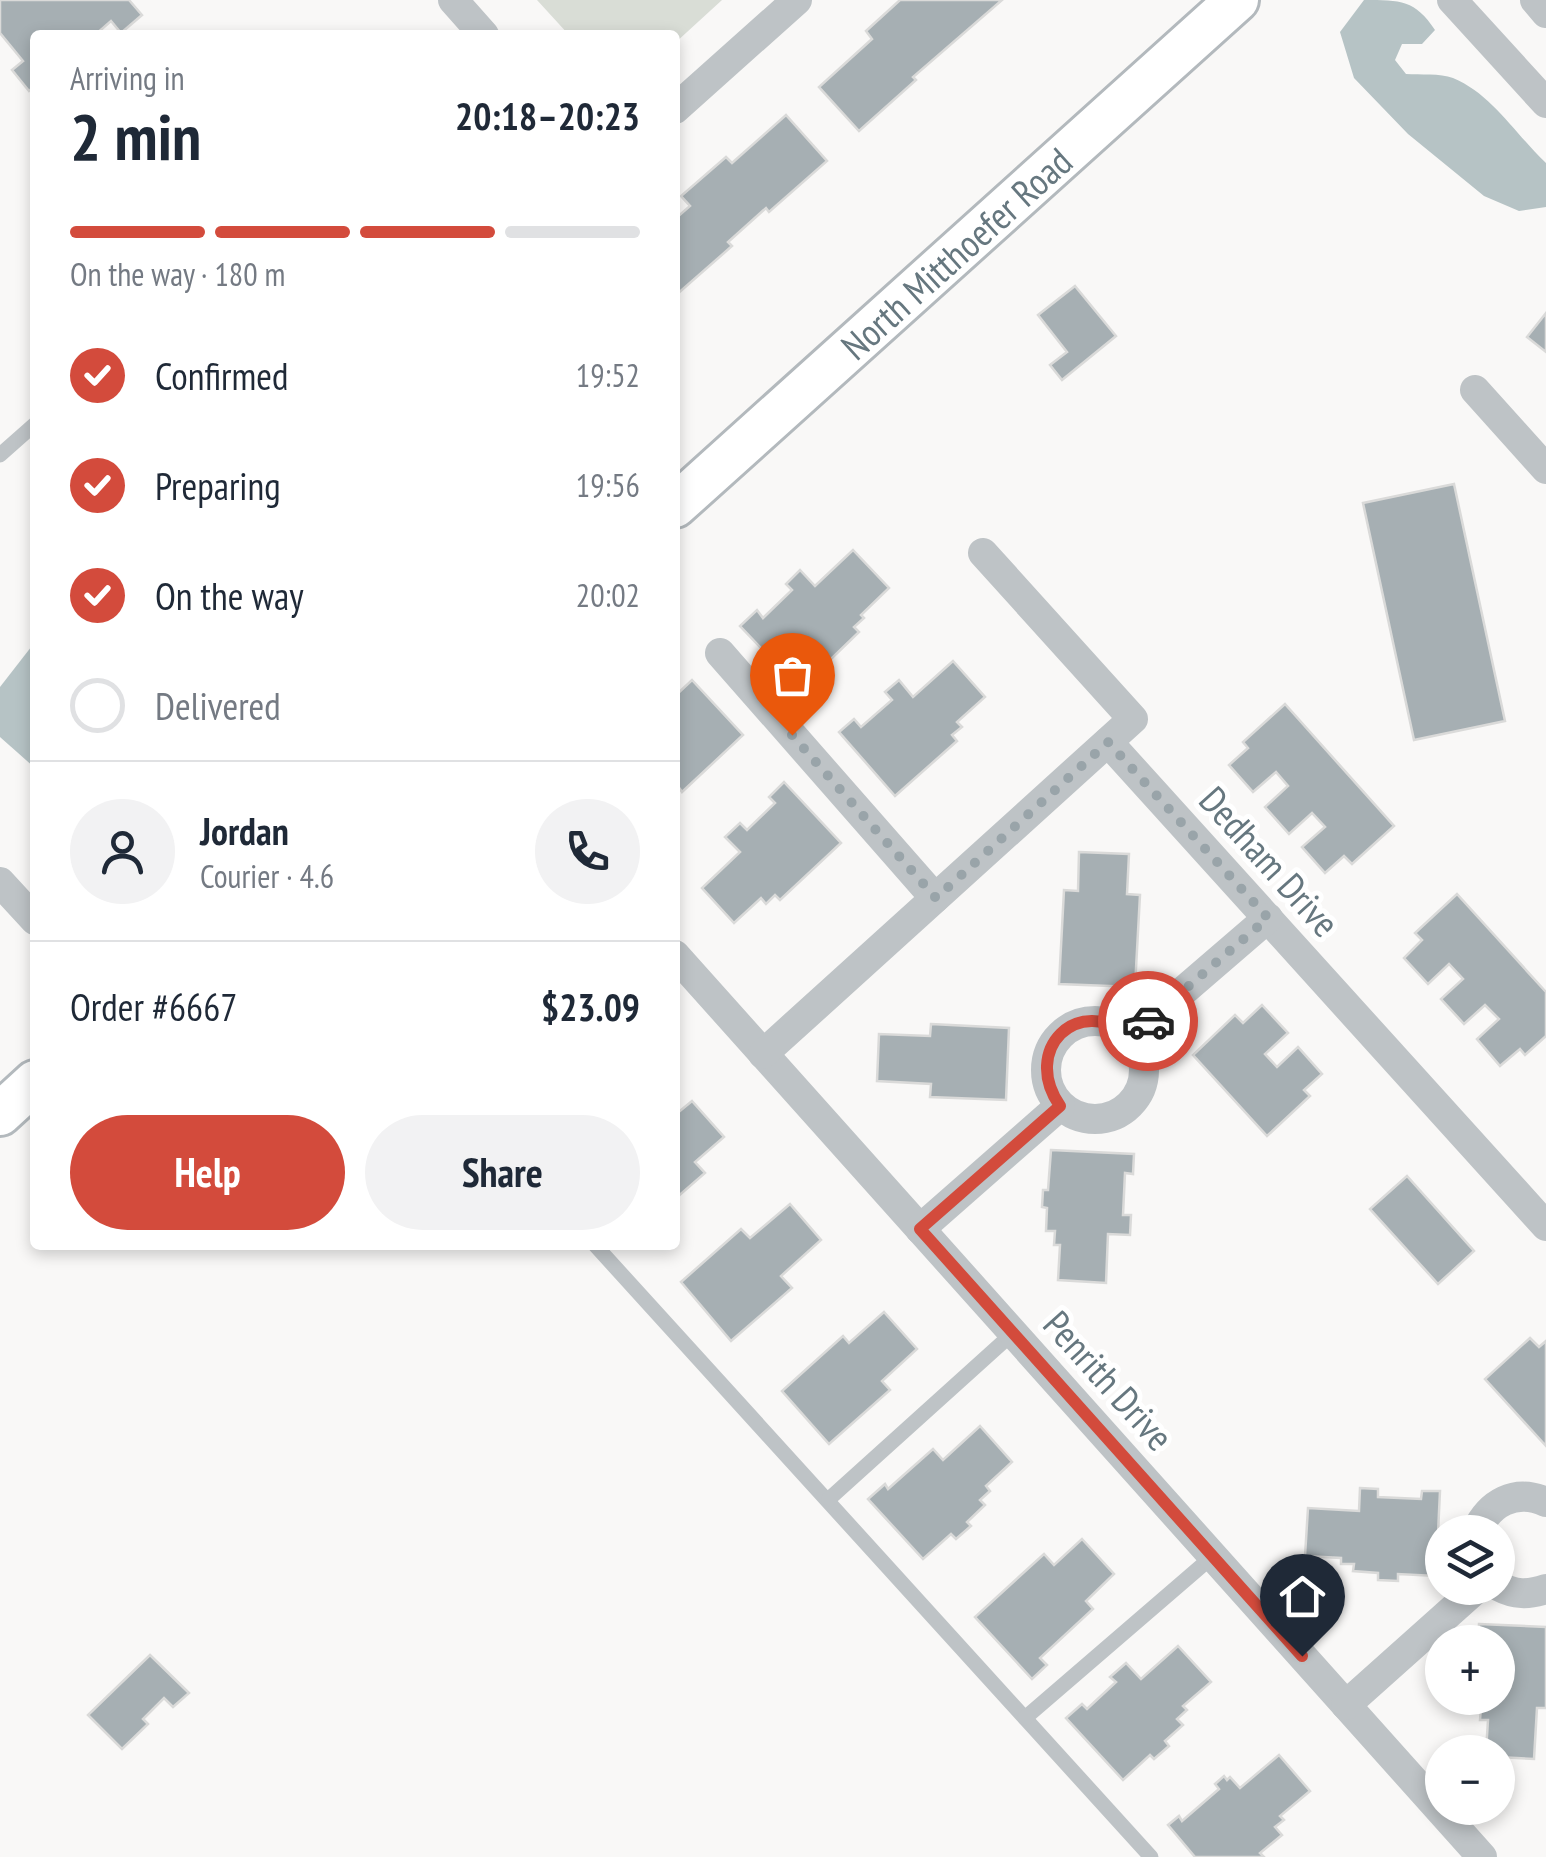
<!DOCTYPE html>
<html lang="en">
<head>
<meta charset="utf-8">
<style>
	body { margin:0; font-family:"PT Sans Narrow",sans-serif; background:#f2f2f3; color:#1f2937; height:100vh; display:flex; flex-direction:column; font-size:38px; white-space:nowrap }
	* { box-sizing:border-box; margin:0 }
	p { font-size:32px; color:#747a83 }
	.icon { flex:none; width:55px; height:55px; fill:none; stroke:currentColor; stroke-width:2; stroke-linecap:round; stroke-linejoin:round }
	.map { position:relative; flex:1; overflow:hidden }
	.drawer { position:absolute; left:30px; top:30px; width:650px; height:1220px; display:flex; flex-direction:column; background:#fff; border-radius:10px; box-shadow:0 5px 15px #0003 }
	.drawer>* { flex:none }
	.controls { position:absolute; left:1425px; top:1515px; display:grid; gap:20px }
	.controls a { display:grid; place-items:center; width:90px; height:90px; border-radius:50%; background:#fff; box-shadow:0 5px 15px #0003; font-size:50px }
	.pin { position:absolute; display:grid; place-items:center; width:85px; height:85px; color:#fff; margin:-102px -42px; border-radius:50% 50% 50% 0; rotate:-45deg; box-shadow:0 0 10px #0007 }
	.pin .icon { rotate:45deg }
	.courier { position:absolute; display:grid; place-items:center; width:100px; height:100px; margin:-50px; border:8px solid #d34b3c; border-radius:50%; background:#fff; color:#222; box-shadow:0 2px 12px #0007 }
	.summary em { font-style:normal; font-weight:800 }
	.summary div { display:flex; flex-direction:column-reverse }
	.summary { display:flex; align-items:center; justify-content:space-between; height:170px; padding:0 40px }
	h1 { font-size:65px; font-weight:800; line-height:75px }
	.bar { display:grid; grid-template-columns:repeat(4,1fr); gap:15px 10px; align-content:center; height:120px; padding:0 40px }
	.bar i { height:12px; border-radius:8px; background:#e0e1e3 }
	.bar .selected { background:#d34b3c }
	.bar p { grid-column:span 4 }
	.line { display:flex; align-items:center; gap:25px; padding:0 40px; border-top:2px solid #e0e1e3 }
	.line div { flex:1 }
	.round { display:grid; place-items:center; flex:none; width:105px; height:105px; border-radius:52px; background:#f2f2f3 }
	ol { padding:0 40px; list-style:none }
	li { display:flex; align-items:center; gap:30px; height:110px }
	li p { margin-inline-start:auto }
	li .icon { padding:10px; border-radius:50%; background:#d34b3c; color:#fff; stroke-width:4 }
	li:last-child { color:#747a83 }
	li i { width:55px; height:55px; border:5px solid #e0e1e3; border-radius:50% }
	.action { display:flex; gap:20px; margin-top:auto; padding:20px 40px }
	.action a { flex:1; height:115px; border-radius:60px; background:#d34b3c; color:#fff; font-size:40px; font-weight:800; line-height:115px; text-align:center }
	.action a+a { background:#f2f2f3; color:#1f2937 }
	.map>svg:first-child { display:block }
	.green { fill:#d9ddd6 }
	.water { fill:#b6c3c5 }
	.building { fill:#a6afb3; stroke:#dadad9; stroke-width:2.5 }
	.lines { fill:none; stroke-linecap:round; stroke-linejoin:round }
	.secondary-casing { stroke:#b3b9bd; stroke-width:48 }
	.service { stroke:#bec3c6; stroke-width:15 }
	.minor { stroke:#bec3c6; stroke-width:30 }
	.secondary { stroke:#fff; stroke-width:42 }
	.done { stroke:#99a4a9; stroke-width:10; stroke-dasharray:0 18 }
	.route { stroke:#d34b3c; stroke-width:12 }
	.labels { text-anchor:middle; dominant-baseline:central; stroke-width:10; stroke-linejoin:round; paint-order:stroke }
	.street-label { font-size:38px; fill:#66777f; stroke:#fff }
</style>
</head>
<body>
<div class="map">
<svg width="1546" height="1857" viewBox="0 0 1546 1857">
	<rect width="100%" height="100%" fill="#f9f8f7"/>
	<path class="green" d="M537 0H722L675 43V35H569Z"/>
	<g class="water">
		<path d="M1364 0C1401 0 1415 0 1435 30L1422 44H1402L1395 60 1406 74C1420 75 1440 73 1453 78 1492 94 1516 135 1546 163V207L1519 211 1484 196 1408 134 1354 78 1340 32Z"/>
		<path d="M35 642V768L0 737V687Z"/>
	</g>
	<g class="building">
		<path d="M0 0H129L142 15 121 33 111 21 95 35H35V86L29 91 12 70 23 61 0 33Z"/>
		<path d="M900 0H1002L913 77 916 80 859 131 819 87 872 39 866 31Z"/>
		<path d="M786 115 827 161 769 212 766 208 728 242 732 246 675 296V219L690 206 681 196 726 157 732 163Z"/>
		<path d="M1075 286 1116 336 1062 380 1050 365 1067 352 1038 315Z"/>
		<path d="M1546 313V352L1527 337Z"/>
		<path d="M1454 484 1505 721 1414 740 1363 503Z"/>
		<path d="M853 550 889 588 861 615 864 618 854 627 859 632 800 689 740 626 757 610 763 618 792 590 786 584 800 570 815 586Z"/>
		<path d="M953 661 985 697 957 722 962 727 952 735 957 741 895 796 839 732 854 719 861 727 892 700 885 692 899 680 913 697Z"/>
		<path d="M692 680 743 735 682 792 680 789 675 793V696Z"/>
		<path d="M1285 704 1394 826 1352 864 1344 856 1325 873 1302 847 1325 827 1312 813 1289 834 1265 807 1288 786 1276 772 1253 792 1229 765 1248 748 1243 742Z"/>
		<path d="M784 782 841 843 780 900 775 895 766 904 761 898 734 923 702 888 740 852 725 837 740 823 747 830 775 803 769 797Z"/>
		<path d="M1079 852 1129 854 1127 894 1140 895 1135 987 1059 984 1064 890 1078 891Z"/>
		<path d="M1457 894 1546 992V1036L1525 1055 1520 1049 1500 1066 1477 1039 1499 1019 1485 1005 1464 1024 1441 999 1463 979 1449 964 1428 984 1404 958 1422 940 1415 933Z"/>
		<path d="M1262 1005 1288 1033 1265 1054 1277 1067 1298 1047 1322 1074 1304 1090 1310 1096 1267 1136 1193 1055 1235 1015 1243 1023Z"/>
		<path d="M931 1024 1009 1028 1006 1100 930 1097 931 1084 877 1081 879 1034 930 1036Z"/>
		<path d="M692 1101 724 1137 695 1162 705 1173 675 1199V1115Z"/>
		<path d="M1051 1150 1134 1154 1133 1174 1125 1173 1123 1215H1131L1130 1235 1108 1234 1106 1283 1058 1280 1060 1245H1054L1055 1231H1046L1047 1208 1042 1207 1043 1190H1048Z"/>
		<path d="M1407 1176 1474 1251 1438 1284 1370 1209Z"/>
		<path d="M790 1204 821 1240 781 1276 792 1288 731 1341 681 1282 741 1229 750 1238Z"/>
		<path d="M884 1312 917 1349 882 1381 890 1390 829 1444 782 1391 843 1336 849 1343Z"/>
		<path d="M1530 1338 1539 1347 1546 1341V1446L1485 1379Z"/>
		<path d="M980 1426 1012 1462 986 1486 990 1491 980 1500 985 1505 967 1522 971 1526 956 1539 951 1534 923 1559 868 1499 885 1484 888 1489 933 1449 943 1460Z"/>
		<path d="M1360 1488 1378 1489V1497L1421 1499 1422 1491H1440L1436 1576 1398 1574V1581L1378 1580V1573L1353 1571 1354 1564H1341V1558L1305 1556 1308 1508 1359 1511Z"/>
		<path d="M1082 1539 1114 1574 1086 1601 1093 1609 1040 1658 1047 1665 1032 1679 975 1617 1044 1554 1054 1565Z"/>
		<path d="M1479 1624 1546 1627V1708H1537L1534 1759 1498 1757V1752H1486L1488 1720H1480L1481 1707H1474L1475 1698H1498V1642H1478Z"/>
		<path d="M1178 1646 1211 1682 1183 1706 1187 1710 1177 1719 1183 1725 1165 1741 1169 1746 1154 1759 1150 1755 1123 1780 1066 1718 1082 1704 1087 1709 1116 1682 1110 1677 1126 1663 1141 1679Z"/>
		<path d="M150 1655 189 1693 173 1707 164 1698 143 1719 148 1724 122 1749 88 1715Z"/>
		<path d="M1279 1755 1310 1791 1280 1816 1284 1820 1275 1827 1282 1835 1260 1853 1264 1857H1195L1168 1825 1179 1816 1182 1821 1219 1789 1215 1784 1224 1776 1227 1780 1230 1777 1240 1788Z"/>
	</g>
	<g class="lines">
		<g class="secondary-casing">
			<g id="secondary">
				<path d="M675 506 1237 0"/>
				<path d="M0 1114 35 1082"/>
			</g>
		</g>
		<g class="service">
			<path d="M0 455 35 424"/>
			<path d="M595 1245 1151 1857"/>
			<path d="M829 1499 1013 1333"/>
			<path d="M1025 1718 1213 1556"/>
		</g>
		<g class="minor">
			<path d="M453 0 484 35"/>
			<path d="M1452 0 1546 103"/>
			<path d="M1535 0 1546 13"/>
			<path d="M675 109 797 0"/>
			<path d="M1475 390 1546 469"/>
			<path d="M720 653 935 898"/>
			<path d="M1108 742 1546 1226"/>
			<path d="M0 882 35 920"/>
			<path d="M675 955 1482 1857"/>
			<circle cx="1095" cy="1070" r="49"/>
			<path d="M1131 1036 1268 918"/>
			<path d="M763 1054 1133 719 983 553"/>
			<path d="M920 1229 1060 1106"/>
			<path d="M1476 1532C1489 1503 1515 1488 1546 1502"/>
			<path d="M1498 1586C1515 1595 1528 1595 1546 1589"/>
			<path d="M1346 1705 1477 1588"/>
		</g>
		<use href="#secondary" class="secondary"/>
	</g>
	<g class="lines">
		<path class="done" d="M792 735 936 898 1108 742 1268 918 1148 1021"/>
		<path class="route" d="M1148 1021 1131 1036C1077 993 1021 1050 1060 1106L920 1229 1302 1656"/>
	</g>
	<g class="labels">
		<g class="street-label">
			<text transform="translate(956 253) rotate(-42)">North Mitthoefer Road</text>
			<text transform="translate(1270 861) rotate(48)">Dedham Drive</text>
			<text transform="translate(1109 1380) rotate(48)">Penrith Drive</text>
		</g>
	</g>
</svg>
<div class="controls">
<a><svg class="icon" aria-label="layers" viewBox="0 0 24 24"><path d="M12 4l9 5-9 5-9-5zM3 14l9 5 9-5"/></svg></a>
<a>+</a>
<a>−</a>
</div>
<div class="pin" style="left:792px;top:735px;background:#ea580c"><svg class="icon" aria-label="bag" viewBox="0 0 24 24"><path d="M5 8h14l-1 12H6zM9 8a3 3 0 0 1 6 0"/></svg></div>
<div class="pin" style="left:1302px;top:1656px;background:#1f2937"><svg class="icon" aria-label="home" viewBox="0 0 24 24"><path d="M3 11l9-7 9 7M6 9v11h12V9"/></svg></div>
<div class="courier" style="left:1148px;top:1021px"><svg class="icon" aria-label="car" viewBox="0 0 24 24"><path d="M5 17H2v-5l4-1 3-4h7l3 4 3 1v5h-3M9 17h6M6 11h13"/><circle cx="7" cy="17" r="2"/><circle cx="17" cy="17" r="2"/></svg></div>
<section class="drawer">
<div class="summary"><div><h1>2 min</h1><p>Arriving in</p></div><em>20:18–20:23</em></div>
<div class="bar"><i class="selected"></i><i class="selected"></i><i class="selected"></i><i></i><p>On the way · 180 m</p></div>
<ol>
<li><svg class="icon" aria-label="check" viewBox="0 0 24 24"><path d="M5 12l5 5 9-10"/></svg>Confirmed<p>19:52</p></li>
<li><svg class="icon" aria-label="check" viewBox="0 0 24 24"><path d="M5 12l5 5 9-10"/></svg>Preparing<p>19:56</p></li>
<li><svg class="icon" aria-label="check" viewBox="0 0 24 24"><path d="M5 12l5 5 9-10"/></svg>On the way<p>20:02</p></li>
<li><i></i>Delivered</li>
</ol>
<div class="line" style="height:180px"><a class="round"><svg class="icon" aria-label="person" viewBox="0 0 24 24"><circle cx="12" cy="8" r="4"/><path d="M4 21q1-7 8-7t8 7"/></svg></a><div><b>Jordan</b><p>Courier · 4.6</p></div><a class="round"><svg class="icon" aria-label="phone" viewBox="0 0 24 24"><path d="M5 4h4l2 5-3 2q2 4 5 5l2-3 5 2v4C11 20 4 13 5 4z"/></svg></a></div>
<div class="line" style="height:130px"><div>Order #6667</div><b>$23.09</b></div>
<div class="action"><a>Help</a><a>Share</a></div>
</section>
</div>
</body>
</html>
